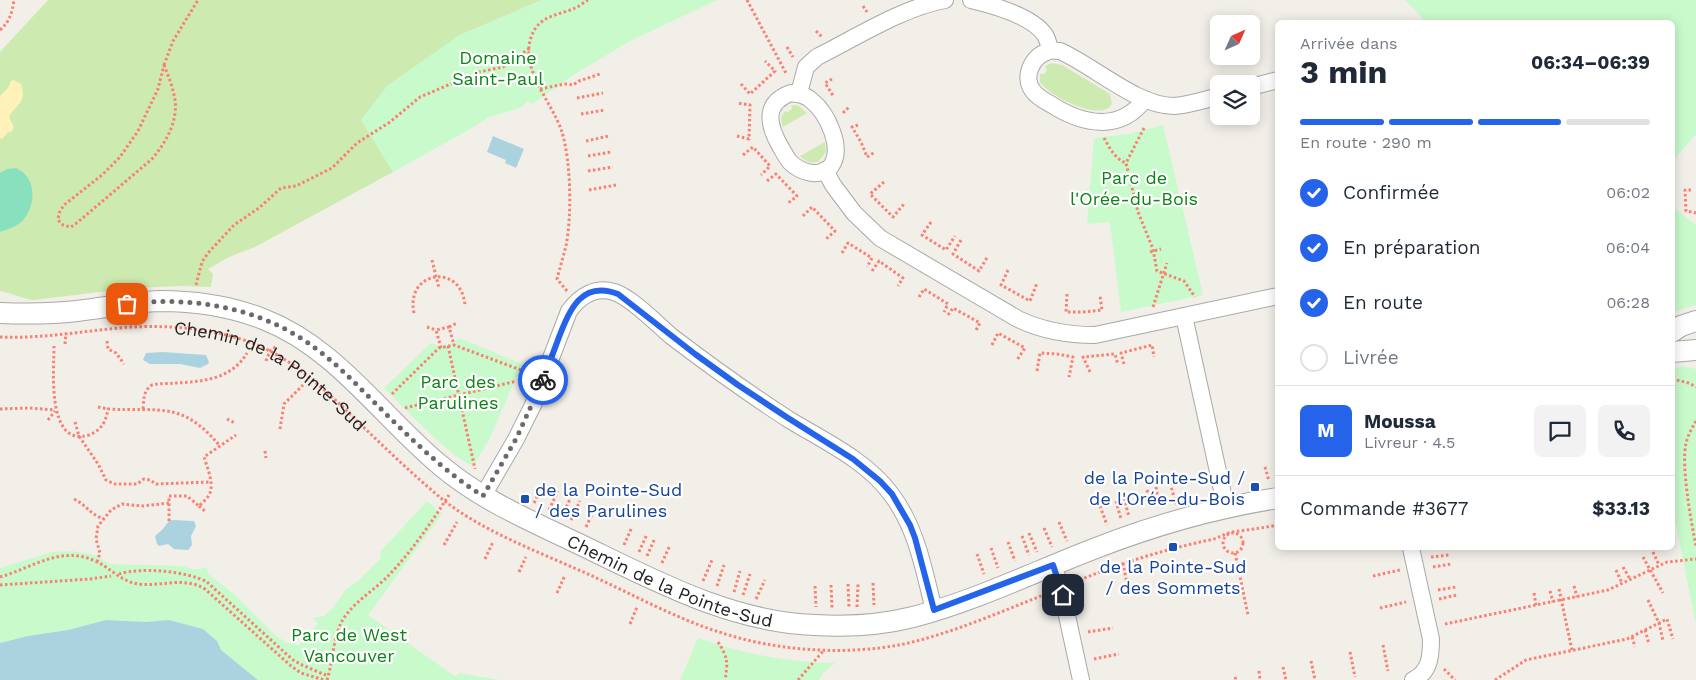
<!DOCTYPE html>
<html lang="fr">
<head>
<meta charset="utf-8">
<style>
	body { margin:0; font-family:"Work Sans",sans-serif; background:#f2f2f3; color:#1f2937; height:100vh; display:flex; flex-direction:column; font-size:19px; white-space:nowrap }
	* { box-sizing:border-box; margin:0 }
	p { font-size:16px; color:#747a83 }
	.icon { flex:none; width:28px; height:28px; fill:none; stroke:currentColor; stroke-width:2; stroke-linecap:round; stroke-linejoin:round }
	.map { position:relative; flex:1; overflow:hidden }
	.drawer { position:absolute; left:1275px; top:20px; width:400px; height:530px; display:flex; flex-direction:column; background:#fff; border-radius:8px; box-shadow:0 2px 12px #0003 }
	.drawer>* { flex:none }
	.needle { width:32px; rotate:45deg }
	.tools { position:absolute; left:1210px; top:15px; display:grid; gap:10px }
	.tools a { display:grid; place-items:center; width:50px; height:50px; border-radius:8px; background:#fff; box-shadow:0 2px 12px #0003; font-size:25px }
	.pin { position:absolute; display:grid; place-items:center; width:42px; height:42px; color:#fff; margin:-21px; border-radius:10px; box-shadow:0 2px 8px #0006 }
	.courier { position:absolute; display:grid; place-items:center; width:50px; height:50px; margin:-25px; border:4px solid #2563eb; border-radius:50%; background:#fff; color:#222; box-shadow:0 1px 6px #0007 }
	.overview em { font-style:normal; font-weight:700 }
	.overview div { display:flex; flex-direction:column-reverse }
	.overview { display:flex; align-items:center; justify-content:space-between; height:85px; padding:0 25px }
	h1 { font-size:32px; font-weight:700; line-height:38px }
	.bar { display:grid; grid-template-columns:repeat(4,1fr); gap:8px 5px; align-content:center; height:60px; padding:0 25px }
	.bar i { height:6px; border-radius:4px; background:#e0e1e3 }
	.bar .active { background:#2563eb }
	.bar p { grid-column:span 4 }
	.line { display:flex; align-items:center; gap:12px; padding:0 25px; border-top:1px solid #e0e1e3 }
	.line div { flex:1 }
	.round { display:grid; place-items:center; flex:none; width:52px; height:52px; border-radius:8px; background:#f2f2f3 }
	ol { padding:0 25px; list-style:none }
	li { display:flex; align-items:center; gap:15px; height:55px }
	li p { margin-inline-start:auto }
	li .icon { padding:5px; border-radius:50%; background:#2563eb; color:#fff; stroke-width:4 }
	li:last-child { color:#747a83 }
	li i { width:28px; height:28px; border:2px solid #e0e1e3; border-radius:50% }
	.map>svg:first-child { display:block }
	.grass { fill:#cdebb0 }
	.sand { fill:#fff1ba }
	.park { fill:#c8facc }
	.pitch { fill:#88e0be }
	.water { fill:#aad3df }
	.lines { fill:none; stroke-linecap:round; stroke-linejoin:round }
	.minor-casing { stroke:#a9a9a9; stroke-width:18 }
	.tertiary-casing { stroke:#a9a9a9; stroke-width:22 }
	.path { stroke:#fa8072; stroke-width:3; stroke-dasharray:2.5 2.5; stroke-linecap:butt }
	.minor { stroke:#fff; stroke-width:16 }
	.tertiary { stroke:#fff; stroke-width:20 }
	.done { stroke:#6b6a68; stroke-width:5; stroke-dasharray:0 9 }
	.route { stroke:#2563eb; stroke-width:6 }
	.transit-dot { fill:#1a4fb4; stroke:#fff; stroke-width:2 }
	.labels { text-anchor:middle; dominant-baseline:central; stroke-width:4.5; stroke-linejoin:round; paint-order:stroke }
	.park-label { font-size:18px; fill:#0c8416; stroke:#fff }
	.street-label { font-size:18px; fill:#222; stroke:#fff }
	.transit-label { font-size:18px; fill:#164399; stroke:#fff; text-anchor:end }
</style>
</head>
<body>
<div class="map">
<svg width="1696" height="680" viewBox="0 0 1696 680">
	<rect width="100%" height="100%" fill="#f2efe9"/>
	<g class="grass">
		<path d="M48 0H542L458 36 362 120 393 172 255 247 229 257 208 269 213 274 211 287 181 286 132 288 34 300C22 299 12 293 0 291V52Z"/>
		<path d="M1052 63 1062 65 1110 94 1112 104C1101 123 1049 96 1040 82V74H1044L1047 70 1045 66Z"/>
		<path d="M794 105 799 106 807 113 783 127C781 121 780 116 785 111L787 112 792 109 791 106Z"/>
		<path d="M825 142 826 152 818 162C810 163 806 162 800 156Z"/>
	</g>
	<path class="sand" d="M13 80 21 84C27 103 17 103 9 117 11 123 17 127 11 132H8L2 139 0 138V96L8 88 11 81Z"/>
	<g class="park">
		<path d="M542 0H717L630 41 575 74 532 104 528 101 520 108 489 117 470 129 393 172 361 120 387 86 458 36Z"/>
		<path d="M1405 0H1696V134L1673 161 1672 22H1426Z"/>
		<path d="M1163 125 1203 295 1121 312 1110 222 1087 224 1094 138 1128 134Z"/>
		<path d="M1672 206 1696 225V305L1673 312Z"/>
		<path d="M459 338 522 364 489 440 474 465C459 466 398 402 384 388L431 343C441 347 452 346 459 338Z"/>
		<path d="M1682 366 1696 369V624L1673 510V370Z"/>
		<path d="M427 501 442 514 368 615 456 677 459 673 500 680H258L221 650 217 641 203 629 169 620 146 622 106 620 68 630 28 636 0 643V568L52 552 71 551 92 554 111 564 184 566C192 571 198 570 207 567L208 574 235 595 275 635 287 643 299 645 318 624 313 618 324 616 333 608 345 590 359 580 381 558 380 552Z"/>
		<path d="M698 638C743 654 787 662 835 663L824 672 819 680H680Z"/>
	</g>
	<path class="pitch" d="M16 168C36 177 37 203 24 219 19 226 8 229 0 232V173L7 169Z"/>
	<g class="water">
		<path d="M493 136 524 149 516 168 505 163 506 160 487 152Z"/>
		<path d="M163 352 206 355 209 362 208 364 200 368 180 364H150L143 360 146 353Z"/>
		<path d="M173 520 194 521 196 526 191 536 192 545 188 550 174 549 168 544 159 546 157 544 155 536 162 530 169 521Z"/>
		<path d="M106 620 146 622 169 620 203 629 217 641 221 650 258 680H0V643L28 636 68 630Z"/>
	</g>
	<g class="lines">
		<g class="minor-casing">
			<g id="minor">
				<path d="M971 0C992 5 1032 16 1045 35 1048 40 1049 45 1050 50"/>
				<path d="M1251 87 1278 80"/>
				<path d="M791 93C799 94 806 95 812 101 827 113 844 148 831 166 820 179 800 172 790 162 786 157 783 151 780 146 768 125 763 103 791 93Z"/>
				<path d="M799 93 806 67 817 57C855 38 904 7 945 0"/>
				<path d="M1145 99C1120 133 1082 124 1052 105 1045 101 1037 97 1033 91 1022 77 1032 56 1049 51 1052 50 1056 51 1060 51 1094 66 1137 106 1174 106 1189 105 1204 100 1219 96"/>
				<path d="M825 170 833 185 854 213 880 238 1018 319C1043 331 1068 335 1095 335L1278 296"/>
				<path d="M1184 316 1226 508"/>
				<path d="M483 496 516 439 533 405 569 311C580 296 596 286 614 292 631 297 657 324 671 336 709 365 748 393 788 419 824 441 866 460 891 494 917 528 924 571 934 610"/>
				<path d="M1411 548 1431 639C1431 656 1430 672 1413 680"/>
				<path d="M1053 565 1061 588 1081 680"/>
			</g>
		</g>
		<g class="tertiary-casing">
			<g id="tertiary">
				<path id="s2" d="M0 313C26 314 51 314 77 311 104 308 132 302 160 301 195 301 230 306 263 319 336 347 381 416 440 465 481 500 531 521 579 544 654 580 730 622 815 625 848 627 881 625 913 617 975 601 1036 571 1096 548 1155 525 1215 508 1278 498"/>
				<path d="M1672 332 1681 326 1696 321"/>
				<path d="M1672 352 1696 350"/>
			</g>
		</g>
		<g class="path">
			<path d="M747 0 787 75"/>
			<path d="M863 6 867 12"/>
			<path d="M0 30C10 21 12 13 14 0"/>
			<path d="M816 31 822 37"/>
			<path d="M787 47 793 57"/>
			<path d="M164 65C167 73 171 82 173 91 181 116 168 140 152 159L78 222 71 227 63 225 58 220 59 213 64 205 102 175 120 157 138 131 158 89Z"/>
			<path d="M164 65 173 41 198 0"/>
			<path d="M832 79 825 83 834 97"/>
			<path d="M741 84 750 94 775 71 765 61"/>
			<path d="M540 89 565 84 573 85 579 81 600 74"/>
			<path d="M577 98 603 93"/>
			<path d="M843 111 844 112 849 107"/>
			<path d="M581 114 605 110"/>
			<path d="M858 125 852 127 861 142 867 157 875 152"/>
			<path d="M1144 128 1126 163 1138 212 1153 249 1157 271 1184 281 1195 297"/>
			<path d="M737 136 749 139 750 105 737 103"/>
			<path d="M1104 138C1109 147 1115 159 1126 163"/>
			<path d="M586 141 609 136"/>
			<path d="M743 155 753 147 770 166 761 175"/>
			<path d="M588 156 611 152"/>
			<path d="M588 171 613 167"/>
			<path d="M767 181 776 174 797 196 787 204"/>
			<path d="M884 182 870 194 893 217 904 204"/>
			<path d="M589 190 616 185"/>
			<path d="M1691 190H1685L1686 211 1696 213"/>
			<path d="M803 216 812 207 835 231 826 239"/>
			<path d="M931 222 922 235 946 250 955 236"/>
			<path d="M961 240 953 254 979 271 988 256"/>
			<path d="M1150 252 1161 249"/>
			<path d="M842 253 848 243 872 258 867 267"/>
			<path d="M432 260 439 288"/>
			<path d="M1008 270 1001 285 1030 301 1037 283"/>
			<path d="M872 271 879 261 903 278 898 286"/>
			<path d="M196 285 202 262 208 253 234 225 259 208 281 188 296 186 332 168 357 143 390 122 420 97 479 72 503 67 530 48"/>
			<path d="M567 291 557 279C560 268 563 257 566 246 572 215 571 162 562 132 552 101 514 63 535 29 544 15 562 14 575 8 580 6 584 2 588 0"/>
			<path d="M1067 294 1066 312H1083L1102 310 1100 296"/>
			<path d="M919 297 924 289 948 304 944 312"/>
			<path d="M1153 307 1167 263"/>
			<path d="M414 313C405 271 461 262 465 305"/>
			<path d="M948 315 953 308 980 323 975 332"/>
			<path d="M427 327 436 330"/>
			<path d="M449 327 457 323"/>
			<path id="s1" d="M0 337C44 339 88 330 132 327 174 325 218 329 257 345 295 361 323 388 353 417 382 445 411 473 442 499 485 533 540 552 590 575 632 594 673 617 716 631 774 651 845 656 904 644 953 633 1000 612 1046 594"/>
			<path d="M107 341 108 349 116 353 124 364"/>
			<path d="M65 344 66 333"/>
			<path d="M992 345 998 333 1025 348 1017 360"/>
			<path d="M54 346C54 369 46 448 89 435 102 430 106 421 108 409 161 412 181 400 220 446"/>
			<path d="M448 346 475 469"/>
			<path d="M441 348 436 330 449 327 454 345"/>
			<path d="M266 361 270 351 277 346"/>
			<path d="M1124 364 1121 353 1152 345 1154 357"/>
			<path d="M1037 371 1040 353 1057 354 1073 357 1069 377"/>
			<path d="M1090 372 1083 357 1115 354 1118 365"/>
			<path d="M1672 379 1689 383 1696 387"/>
			<path d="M392 394 439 348 454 345 521 370"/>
			<path d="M98 407 108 409"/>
			<path d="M405 408 517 381"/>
			<path d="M0 409 29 408 55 410"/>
			<path d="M143 409C144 399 143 391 152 385 160 383 168 384 175 383 202 382 232 379 247 353"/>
			<path d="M227 419 235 423"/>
			<path d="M48 420 55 411"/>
			<path d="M1696 421C1692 428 1688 435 1686 443 1681 467 1691 521 1696 546"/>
			<path d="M75 422 79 436 98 464 106 480 115 484H137L144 479 150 480 156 484 210 482"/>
			<path d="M280 429 284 404 303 385"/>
			<path d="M265 451 266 458"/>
			<path d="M1265 467 1269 481"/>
			<path d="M1170 483 1176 504"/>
			<path d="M1156 487 1159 506"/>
			<path d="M1147 490 1152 509"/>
			<path d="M1124 498 1129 517"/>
			<path d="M74 499C86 505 89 513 103 519"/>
			<path d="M1116 501 1121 519"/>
			<path d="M534 503 543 485"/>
			<path d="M199 506 206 512"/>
			<path d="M1100 506 1107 525"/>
			<path d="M549 510 558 491"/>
			<path d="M562 516 571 497"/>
			<path d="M571 520 580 501"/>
			<path d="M169 521V496H187L199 506C203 502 208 498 210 493 214 483 207 467 204 457L236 435"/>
			<path d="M1059 522 1067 541"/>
			<path d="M586 527 595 508"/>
			<path d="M1044 528 1052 547"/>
			<circle cx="1233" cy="543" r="10"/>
			<path d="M1029 533 1037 552"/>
			<path d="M1022 536 1029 555"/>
			<path d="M1008 542 1015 561"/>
			<path d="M444 545 457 522"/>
			<path d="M624 545 632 527"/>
			<path d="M991 548 998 568"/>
			<path d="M1367 548H1370"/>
			<path d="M639 552 647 534"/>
			<path d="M1653 552 1659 565"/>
			<path d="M1235 553 1248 615"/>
			<path d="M977 554 984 574"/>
			<path d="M647 556 655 538"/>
			<path d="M1431 557 1449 555"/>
			<path d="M1643 557 1663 593"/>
			<path d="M485 559 493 542"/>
			<path d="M97 562 100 553 96 539 98 526 111 510 122 504 143 506 169 503"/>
			<path d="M662 563 670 545"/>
			<path d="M1123 563 1127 584"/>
			<path d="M1433 567 1451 564"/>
			<path d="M1623 567 1630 579"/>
			<path d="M1616 570 1622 583"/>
			<path d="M519 572 526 557"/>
			<path d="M119 574C141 567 187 571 207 582L293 660 302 665 328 676"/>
			<path d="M1373 576 1400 570"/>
			<path d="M0 577C32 568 61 545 95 561 111 568 120 581 138 584 161 587 184 576 205 589L291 666 301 673 324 680"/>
			<path d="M703 581 712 560"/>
			<path d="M1075 582C1120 563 1166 549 1214 539 1220 537 1226 533 1232 532 1247 530 1262 528 1278 525"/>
			<path d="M873 583 874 605"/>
			<path d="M848 584 849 607"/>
			<path d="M0 585 90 579 111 576"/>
			<path d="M831 585 832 608"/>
			<path d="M717 586 724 565"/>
			<path d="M815 586 816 607"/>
			<path d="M1574 586 1577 597"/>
			<path d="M1559 589 1572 650"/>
			<path d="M1438 590 1456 587"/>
			<path d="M1550 591 1553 602"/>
			<path d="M734 592 740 571"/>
			<path d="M557 593 565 575"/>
			<path d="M1534 593 1536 605"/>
			<path d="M743 595 750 574"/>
			<path d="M756 599 765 580"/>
			<path d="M1439 599 1457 595"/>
			<path d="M1648 600 1659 623 1663 641"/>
			<path d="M857 607 858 584"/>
			<path d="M1380 608 1406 602"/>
			<path d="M630 624 637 607"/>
			<path d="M1445 624 1608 590 1667 562 1696 559"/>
			<path d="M1645 630 1649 644"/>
			<path d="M1088 632 1113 628"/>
			<path d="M1632 637 1635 647"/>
			<path d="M718 642C728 658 728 662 725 680"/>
			<path d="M1383 645 1388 671"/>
			<path d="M1350 652 1355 677"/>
			<path d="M1094 659 1119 654"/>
			<path d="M1311 661 1315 680"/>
			<path d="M1283 667 1286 680"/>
			<path d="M1444 669 1455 680"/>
			<path d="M1259 671 1260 680"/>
			<path d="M1235 677 1236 680"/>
			<path d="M327 680C333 662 333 637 342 621 353 602 375 590 389 575 412 551 431 523 449 495"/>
			<path d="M798 680 824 650"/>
			<path d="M1495 680 1526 660 1627 639 1667 619 1673 639"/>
		</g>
		<use href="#minor" class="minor"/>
		<use href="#tertiary" class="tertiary"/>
	</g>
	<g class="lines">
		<path class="done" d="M127 304C192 296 261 307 315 348 337 364 355 383 374 402 408 436 442 470 483 496L516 439 543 380"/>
		<path class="route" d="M543 380C548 366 554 351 559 337 570 309 582 280 618 294L695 354 738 385 788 418 853 459 880 481 892 494 910 525 915 538 934 610 1053 565 1063 595"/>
	</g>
	<g class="transit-dot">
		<rect x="1250" y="482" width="10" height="10" rx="2.5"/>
		<rect x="520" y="494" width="10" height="10" rx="2.5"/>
		<rect x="1168" y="542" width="10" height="10" rx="2.5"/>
	</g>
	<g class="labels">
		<g class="park-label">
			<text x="498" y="57">Domaine<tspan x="498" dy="21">Saint-Paul</tspan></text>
			<text x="1134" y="177">Parc de<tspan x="1134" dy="21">l'Orée-du-Bois</tspan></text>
			<text x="458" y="381">Parc des<tspan x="458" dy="21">Parulines</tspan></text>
			<text x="349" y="634">Parc de West<tspan x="349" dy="21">Vancouver</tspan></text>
		</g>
		<g class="street-label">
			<text stroke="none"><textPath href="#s1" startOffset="285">Chemin de la Pointe-Sud</textPath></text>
			<text stroke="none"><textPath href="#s2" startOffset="756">Chemin de la Pointe-Sud</textPath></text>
		</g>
		<g class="transit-label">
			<text x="1245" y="477">de la Pointe-Sud /<tspan x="1245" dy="21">de l'Orée-du-Bois</tspan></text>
			<text x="535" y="489" text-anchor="start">de la Pointe-Sud<tspan x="535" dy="21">/ des Parulines</tspan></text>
			<text x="1173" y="566" text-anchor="middle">de la Pointe-Sud<tspan x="1173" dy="21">/ des Sommets</tspan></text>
		</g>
	</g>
</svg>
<div class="tools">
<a><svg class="needle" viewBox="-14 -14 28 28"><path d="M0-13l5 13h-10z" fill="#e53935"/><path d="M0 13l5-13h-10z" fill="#747a83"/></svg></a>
<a><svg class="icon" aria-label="layers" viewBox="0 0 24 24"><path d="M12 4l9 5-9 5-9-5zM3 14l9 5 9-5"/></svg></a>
</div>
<div class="pin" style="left:127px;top:304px;background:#ea580c"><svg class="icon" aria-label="bag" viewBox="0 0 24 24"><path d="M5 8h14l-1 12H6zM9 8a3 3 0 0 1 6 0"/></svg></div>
<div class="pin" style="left:1063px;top:595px;background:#1f2937"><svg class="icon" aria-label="home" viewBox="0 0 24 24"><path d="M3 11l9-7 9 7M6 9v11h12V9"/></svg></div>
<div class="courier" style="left:543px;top:380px"><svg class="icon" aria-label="bike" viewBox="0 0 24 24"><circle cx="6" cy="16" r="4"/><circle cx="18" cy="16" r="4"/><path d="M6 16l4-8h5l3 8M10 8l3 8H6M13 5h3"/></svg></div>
<section class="drawer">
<div class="overview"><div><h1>3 min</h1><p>Arrivée dans</p></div><em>06:34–06:39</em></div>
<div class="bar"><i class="active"></i><i class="active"></i><i class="active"></i><i></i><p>En route · 290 m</p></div>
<ol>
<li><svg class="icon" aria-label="check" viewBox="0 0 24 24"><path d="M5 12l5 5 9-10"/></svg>Confirmée<p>06:02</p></li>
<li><svg class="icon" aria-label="check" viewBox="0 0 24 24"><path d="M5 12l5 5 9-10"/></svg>En préparation<p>06:04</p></li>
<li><svg class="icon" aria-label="check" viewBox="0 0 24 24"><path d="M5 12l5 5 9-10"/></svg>En route<p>06:28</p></li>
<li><i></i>Livrée</li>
</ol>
<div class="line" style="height:90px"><b class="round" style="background:#2563eb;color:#fff">M</b><div><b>Moussa</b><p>Livreur · 4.5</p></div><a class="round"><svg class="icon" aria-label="chat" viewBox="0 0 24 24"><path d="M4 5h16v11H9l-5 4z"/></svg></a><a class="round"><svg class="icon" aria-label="phone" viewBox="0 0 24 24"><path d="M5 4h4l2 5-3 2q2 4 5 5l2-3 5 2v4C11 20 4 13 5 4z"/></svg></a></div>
<div class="line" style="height:65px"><div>Commande #3677</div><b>$33.13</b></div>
</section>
</div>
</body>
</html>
